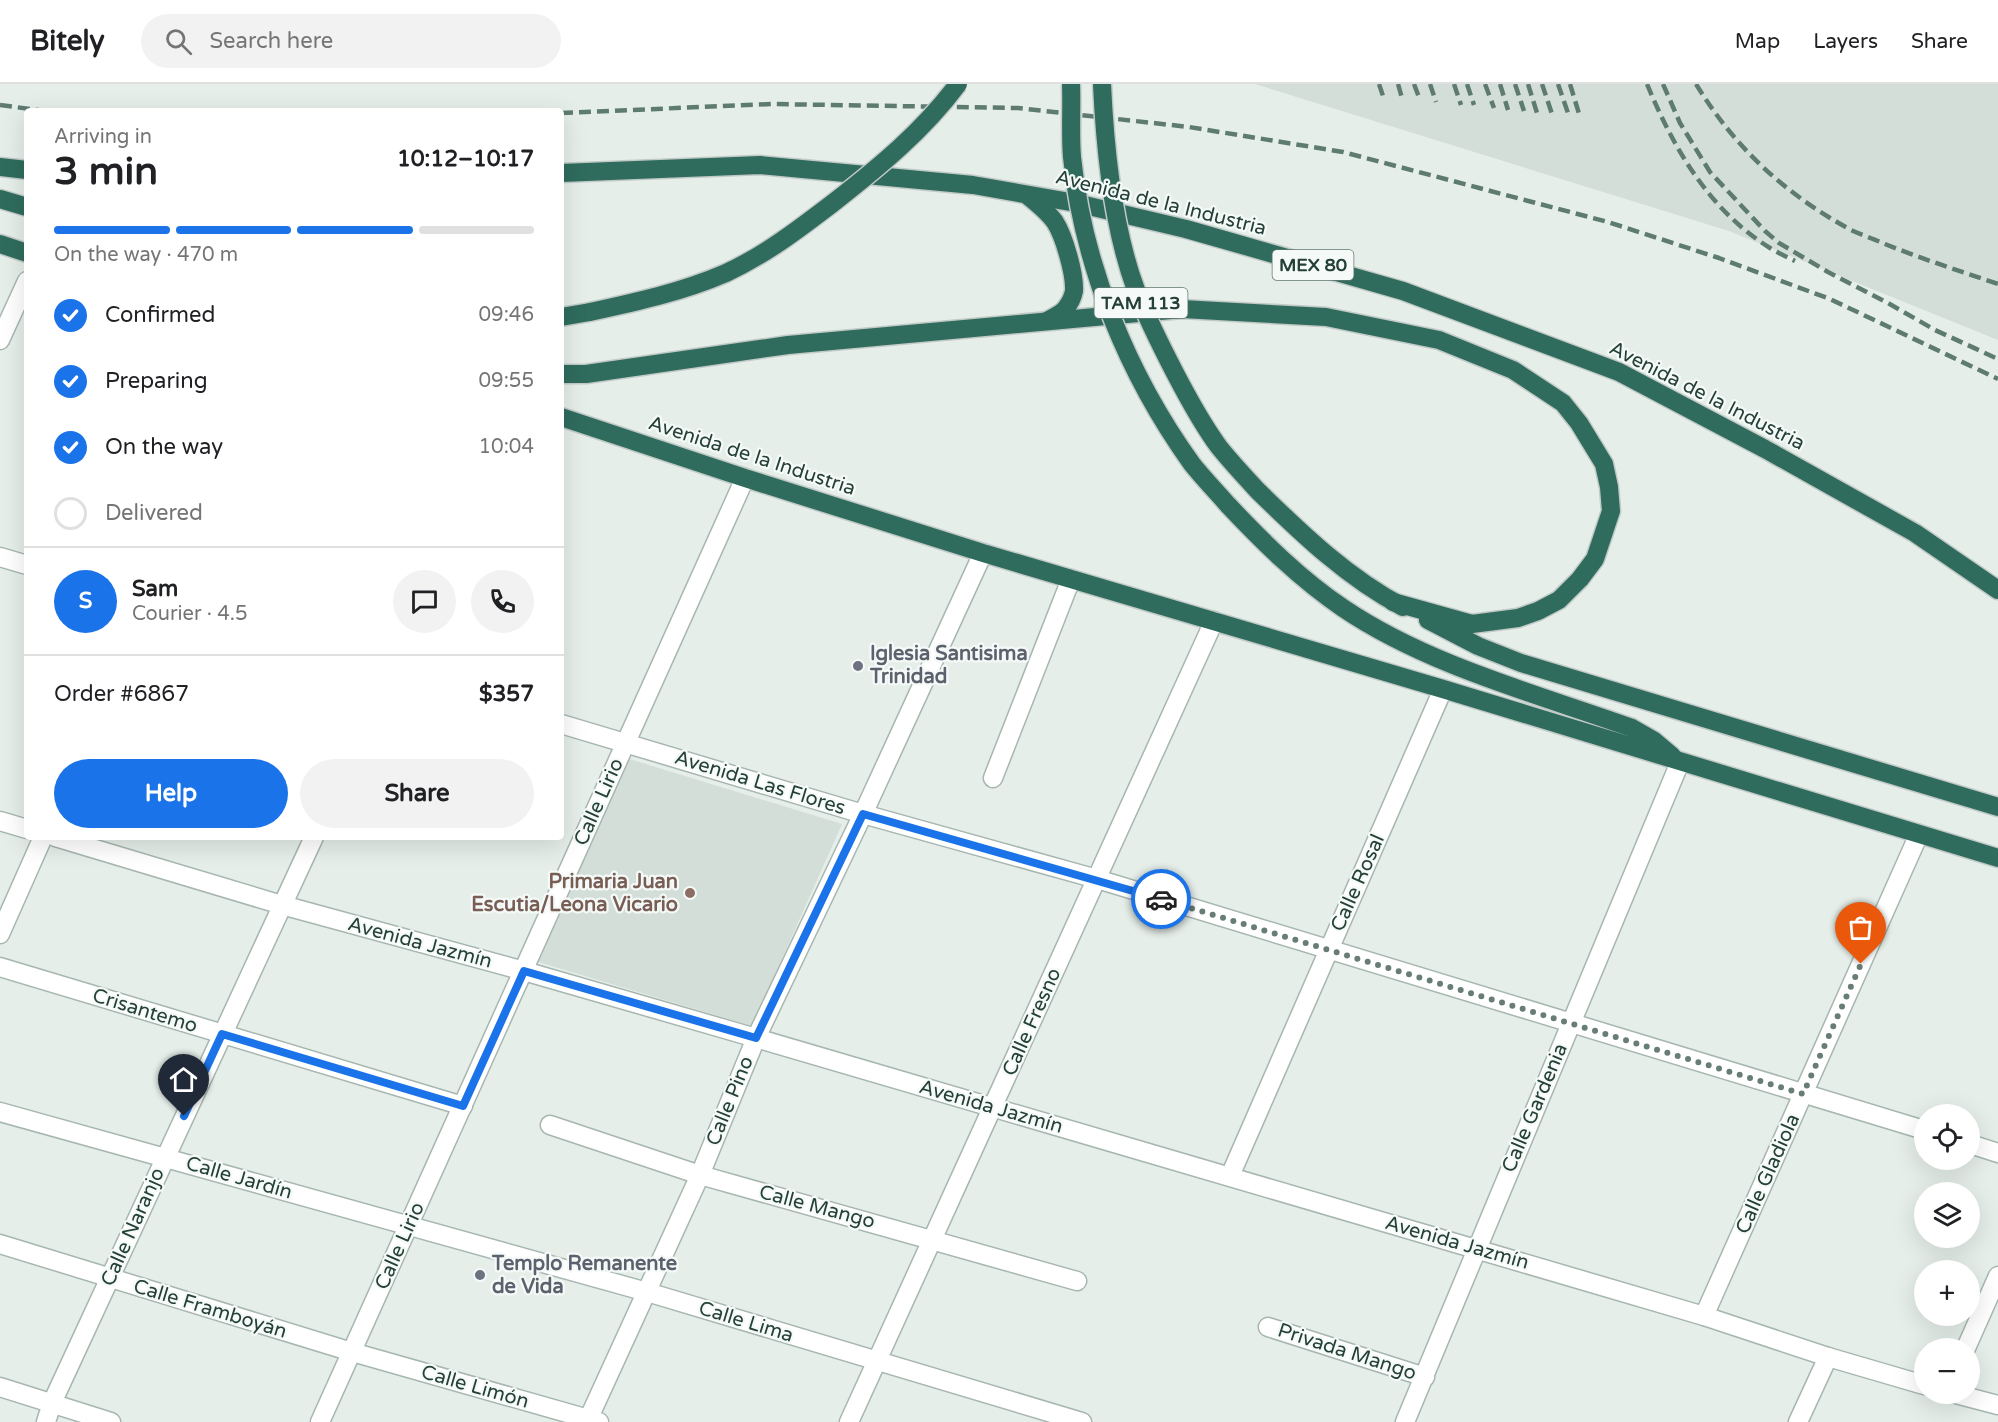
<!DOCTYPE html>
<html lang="en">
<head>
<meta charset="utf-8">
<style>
	body { margin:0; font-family:"Varela Round",sans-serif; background:#f2f2f2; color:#202124; height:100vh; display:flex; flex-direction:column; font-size:22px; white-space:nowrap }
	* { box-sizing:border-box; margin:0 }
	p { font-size:20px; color:#757577 }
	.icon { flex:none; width:33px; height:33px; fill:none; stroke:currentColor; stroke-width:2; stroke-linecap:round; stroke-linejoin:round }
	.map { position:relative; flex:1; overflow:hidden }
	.sheet { position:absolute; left:24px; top:24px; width:540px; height:732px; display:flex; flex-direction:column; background:#fff; border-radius:6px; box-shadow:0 6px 24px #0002 }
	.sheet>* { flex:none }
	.buttons { position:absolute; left:1914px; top:1020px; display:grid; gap:12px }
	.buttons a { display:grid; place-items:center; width:66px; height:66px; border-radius:50%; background:#fff; box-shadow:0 6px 24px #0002; font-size:30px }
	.pin { position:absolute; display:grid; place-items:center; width:51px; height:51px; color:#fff; margin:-62px -26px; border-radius:50% 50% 50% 0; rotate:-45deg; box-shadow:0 0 6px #0007 }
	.pin .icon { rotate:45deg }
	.courier { position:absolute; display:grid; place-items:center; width:60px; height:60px; margin:-30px; border:4px solid #1a73e8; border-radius:50%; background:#fff; color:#222; box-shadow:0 2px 8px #0007 }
	.headline em { font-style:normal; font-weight:700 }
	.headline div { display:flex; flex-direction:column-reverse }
	.headline { display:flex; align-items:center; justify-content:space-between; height:102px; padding:0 30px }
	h1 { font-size:39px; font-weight:700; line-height:45px }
	.bar { display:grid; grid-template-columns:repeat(4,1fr); gap:9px 6px; align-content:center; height:72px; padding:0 30px }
	.bar i { height:8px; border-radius:4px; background:#e0e0e0 }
	.bar .on { background:#1a73e8 }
	.bar p { grid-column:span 4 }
	.line { display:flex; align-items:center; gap:15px; padding:0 30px; border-top:2px solid #e0e0e0 }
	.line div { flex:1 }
	.round { display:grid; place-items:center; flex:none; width:63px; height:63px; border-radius:32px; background:#f2f2f2 }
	ol { padding:0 30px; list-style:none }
	li { display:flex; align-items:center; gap:18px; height:66px }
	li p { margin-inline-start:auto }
	li .icon { padding:6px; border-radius:50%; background:#1a73e8; color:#fff; stroke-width:4 }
	li:last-child { color:#757577 }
	li i { width:33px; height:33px; border:3px solid #e0e0e0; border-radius:50% }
	.action { display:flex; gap:12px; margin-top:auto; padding:12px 30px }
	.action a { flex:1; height:69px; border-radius:36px; background:#1a73e8; color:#fff; font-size:24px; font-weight:700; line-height:69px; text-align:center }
	.action a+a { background:#f2f2f2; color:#202124 }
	header { display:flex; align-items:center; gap:36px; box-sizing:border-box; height:84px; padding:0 30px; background:#fff; border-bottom:2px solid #e0e0e0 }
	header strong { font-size:28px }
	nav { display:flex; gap:33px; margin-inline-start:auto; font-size:21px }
	.search { width:420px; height:54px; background:#f2f2f2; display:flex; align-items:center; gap:15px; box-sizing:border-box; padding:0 21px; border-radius:33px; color:#757577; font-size:22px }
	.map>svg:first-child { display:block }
	.built { fill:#d3ded8 }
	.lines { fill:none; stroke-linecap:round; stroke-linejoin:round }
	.minor-casing { stroke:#a7b6b0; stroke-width:21 }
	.highway-casing { stroke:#c2cac7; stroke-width:21 }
	.minor { stroke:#fff; stroke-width:18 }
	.highway { stroke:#2f6c5d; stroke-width:18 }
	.rail { stroke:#5e7b72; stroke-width:4.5; stroke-dasharray:12 6; stroke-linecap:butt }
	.highway-bridge-casing { stroke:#c2cac7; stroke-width:21; stroke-linecap:butt }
	.highway-bridge { stroke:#2f6c5d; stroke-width:18 }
	.done { stroke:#687d75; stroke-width:6; stroke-dasharray:0 10.8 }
	.route { stroke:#1a73e8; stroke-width:8 }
	.worship-dot { fill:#6b7280; stroke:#f5faf8; stroke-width:2 }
	.education-dot { fill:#8d6e63; stroke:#f5faf8; stroke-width:2 }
	.labels { text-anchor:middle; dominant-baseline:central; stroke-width:4.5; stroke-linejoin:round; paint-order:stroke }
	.shield { fill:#f5faf8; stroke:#637871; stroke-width:1.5 }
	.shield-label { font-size:18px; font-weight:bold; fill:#244037 }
	.street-label { font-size:20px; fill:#244037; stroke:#f5faf8 }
	.worship-label { font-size:20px; font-weight:bold; fill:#5b616d; stroke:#f5faf8; text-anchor:start }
	.education-label { font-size:20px; font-weight:bold; fill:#785e54; stroke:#f5faf8; text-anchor:end }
</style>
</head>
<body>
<header>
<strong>Bitely</strong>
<div class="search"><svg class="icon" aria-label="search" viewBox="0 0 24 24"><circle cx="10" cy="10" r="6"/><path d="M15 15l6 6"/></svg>Search here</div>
<nav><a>Map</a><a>Layers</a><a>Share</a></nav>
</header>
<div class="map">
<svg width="1998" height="1338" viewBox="0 0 1998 1338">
	<rect width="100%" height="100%" fill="#e5eee9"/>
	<g class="built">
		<path d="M1255 0H1998V256L1729 147Z"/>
		<path d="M626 674 842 740 752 942 538 878Z"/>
	</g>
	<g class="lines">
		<g class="minor-casing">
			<g id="minor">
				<path d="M0 256 27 197"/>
				<path d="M0 473 27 481"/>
				<path d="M561 640 863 730 1097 795 1924 1046"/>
				<path d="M993 694 1071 495"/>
				<path d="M0 737 27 745"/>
				<path d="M55 753 282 821 524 887 756 954 1704 1232 1828 1273 1924 1301"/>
				<path d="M0 850 43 753"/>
				<path d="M0 883 463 1022"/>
				<path d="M0 1028 647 1208 1082 1338"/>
				<path d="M550 1041 700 1091 1077 1197"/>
				<path d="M1970 1060 1998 1069"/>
				<path d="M1230 1092 1443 605"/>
				<path d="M0 1160 352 1268 599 1338"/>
				<path d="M1704 1232 1919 750"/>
				<path d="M1268 1243 1425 1293"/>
				<path d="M1966 1264 1998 1192"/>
				<path d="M0 1303 111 1338"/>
				<path d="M1956 1310 1998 1321"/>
				<path d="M46 1338 52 1319 314 753"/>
				<path d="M320 1338 745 394"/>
				<path d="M587 1338 700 1091 756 954 863 730 983 469"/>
				<path d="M849 1338 1214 537"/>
				<path d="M1405 1338 1680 678"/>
				<path d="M1798 1338 1828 1273"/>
			</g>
		</g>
		<g class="highway-casing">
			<g id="highway">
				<path d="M0 83 27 86"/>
				<path d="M561 89 760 81 973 101 1076 119 1186 145 1403 207 1619 288 1765 365 1915 449 1998 506"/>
				<path d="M1028 112C1038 120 1048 128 1055 138 1064 152 1075 190 1074 207 1073 212 1070 219 1066 224 1062 230 1053 233 1047 237"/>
				<path d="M0 115 27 123"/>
				<path d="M0 160 27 169"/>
				<path d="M561 233 590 228"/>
				<path d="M561 290H586L788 261 1182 225 1326 233 1439 256 1513 286 1563 319 1579 339 1604 380 1609 403 1611 427 1595 475 1580 495 1559 516 1538 527 1518 534 1472 540 1393 518"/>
				<path d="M561 333 745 394 983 469 1443 605 1998 774"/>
				<path d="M1258 407C1303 451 1348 494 1403 523"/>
				<path d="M1228 421C1263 458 1300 495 1343 524 1427 581 1537 610 1632 644L1653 656 1672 672"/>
				<path d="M1428 536 1478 562 1521 579 1998 723"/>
			</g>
		</g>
		<use href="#minor" class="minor"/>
		<use href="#highway" class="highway"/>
		<g class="rail">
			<path d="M1379 0 1383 12"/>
			<path d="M1398 0 1402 14"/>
			<path d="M1414 0 1420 16"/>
			<path d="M1430 0 1436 18"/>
			<path d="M1454 0 1461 21"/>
			<path d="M1467 0 1474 21"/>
			<path d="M1485 0 1494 24"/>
			<path d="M1500 0 1508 26"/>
			<path d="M1515 0 1524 27"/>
			<path d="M1528 0 1537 29"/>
			<path d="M1542 0 1552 30"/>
			<path d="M1558 0 1569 32"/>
			<path d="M1570 0 1580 33"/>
			<path d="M1647 0C1674 65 1709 126 1770 164 1778 169 1787 173 1795 177"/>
			<path d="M1663 0 1680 39 1710 88 1765 147 1779 159 1828 188 1888 219 1935 246 1998 275"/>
			<path d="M1696 0C1735 64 1785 110 1851 146 1862 151 1874 155 1885 160 1922 175 1960 187 1998 200"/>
			<path d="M0 21 45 27"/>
			<path d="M561 29 771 20 1018 24 1189 43 1343 68 1608 138 1719 174 1830 215 1998 295"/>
		</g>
		<g class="highway-bridge-casing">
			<g id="highway-bridge">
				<path d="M1071 0C1072 24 1070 49 1072 73 1083 182 1128 291 1192 380 1203 394 1216 407 1228 421"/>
				<path d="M1102 0C1105 66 1113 144 1136 206 1147 234 1161 262 1175 289 1188 314 1202 340 1219 363 1231 378 1245 393 1258 407"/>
				<path d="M590 228C636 218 682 208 726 189 765 171 799 145 833 119 879 83 923 47 958 0"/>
			</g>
		</g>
		<use href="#highway-bridge" class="highway-bridge"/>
	</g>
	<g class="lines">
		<path class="done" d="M1161 815 1803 1010 1861 880"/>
		<path class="route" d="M184 1032 222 950 463 1022 524 887 756 954 863 730 1161 815"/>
	</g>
	<g class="worship-dot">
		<circle cx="858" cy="582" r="6"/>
		<circle cx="480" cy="1191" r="6"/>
	</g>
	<circle class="education-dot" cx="690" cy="809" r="6"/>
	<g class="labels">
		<g class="shield">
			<rect x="1272.5" y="166" width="81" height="30" rx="4.5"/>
			<rect x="1094.5" y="204" width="93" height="30" rx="4.5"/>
		</g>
		<g class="shield-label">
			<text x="1313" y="181">MEX 80</text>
			<text x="1141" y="219">TAM 113</text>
		</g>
		<g class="street-label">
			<text transform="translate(1161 119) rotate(14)">Avenida de la Industria</text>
			<text transform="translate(1707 312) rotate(27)">Avenida de la Industria</text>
			<text transform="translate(752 372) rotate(18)">Avenida de la Industria</text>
			<text transform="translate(760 699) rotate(17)">Avenida Las Flores</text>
			<text transform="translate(599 718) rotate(-66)">Calle Lirio</text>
			<text transform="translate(1358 799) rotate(-66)">Calle Rosal</text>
			<text transform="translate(420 859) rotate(15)">Avenida Jazmín</text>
			<text transform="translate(145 927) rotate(17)">Crisantemo</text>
			<text transform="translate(1032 938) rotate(-66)">Calle Fresno</text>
			<text transform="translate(730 1017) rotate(-68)">Calle Pino</text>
			<text transform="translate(991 1023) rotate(16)">Avenida Jazmín</text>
			<text transform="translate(1535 1024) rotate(-67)">Calle Gardenia</text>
			<text transform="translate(1768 1090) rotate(-66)">Calle Gladiola</text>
			<text transform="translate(239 1094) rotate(16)">Calle Jardín</text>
			<text transform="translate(817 1123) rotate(15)">Calle Mango</text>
			<text transform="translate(133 1143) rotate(-66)">Calle Naranjo</text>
			<text transform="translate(1457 1159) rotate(16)">Avenida Jazmín</text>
			<text transform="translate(400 1162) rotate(-66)">Calle Lirio</text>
			<text transform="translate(210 1225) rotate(17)">Calle Framboyán</text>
			<text transform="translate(746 1238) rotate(17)">Calle Lima</text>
			<text transform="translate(1347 1268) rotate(18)">Privada Mango</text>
			<text transform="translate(475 1303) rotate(16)">Calle Limón</text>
		</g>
		<g class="worship-label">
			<text x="870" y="570">Iglesia Santisima<tspan x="870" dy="23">Trinidad</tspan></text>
			<text x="492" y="1180">Templo Remanente<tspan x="492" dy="23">de Vida</tspan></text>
		</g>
		<g class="education-label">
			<text x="678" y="798">Primaria Juan<tspan x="678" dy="23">Escutia/Leona Vicario</tspan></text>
		</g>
	</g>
</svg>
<div class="buttons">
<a><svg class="icon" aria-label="locate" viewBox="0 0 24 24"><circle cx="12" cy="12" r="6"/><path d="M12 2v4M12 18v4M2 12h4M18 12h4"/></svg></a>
<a><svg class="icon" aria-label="layers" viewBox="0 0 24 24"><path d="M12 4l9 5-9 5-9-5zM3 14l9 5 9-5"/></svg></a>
<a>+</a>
<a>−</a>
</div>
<div class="pin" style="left:1861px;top:880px;background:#ea580c"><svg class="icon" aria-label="bag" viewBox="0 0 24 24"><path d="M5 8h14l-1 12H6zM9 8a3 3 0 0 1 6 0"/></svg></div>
<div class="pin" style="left:184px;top:1032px;background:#1f2937"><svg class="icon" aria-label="home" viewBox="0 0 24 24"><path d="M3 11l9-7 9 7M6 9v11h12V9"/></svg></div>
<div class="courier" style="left:1161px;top:815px"><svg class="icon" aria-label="car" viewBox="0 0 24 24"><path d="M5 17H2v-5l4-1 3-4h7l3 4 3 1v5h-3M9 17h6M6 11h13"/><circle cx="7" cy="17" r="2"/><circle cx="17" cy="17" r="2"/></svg></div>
<section class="sheet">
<div class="headline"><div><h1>3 min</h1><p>Arriving in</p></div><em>10:12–10:17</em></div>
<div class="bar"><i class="on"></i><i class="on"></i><i class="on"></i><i></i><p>On the way · 470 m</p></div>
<ol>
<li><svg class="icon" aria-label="check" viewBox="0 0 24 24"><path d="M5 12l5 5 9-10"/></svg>Confirmed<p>09:46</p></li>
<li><svg class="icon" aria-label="check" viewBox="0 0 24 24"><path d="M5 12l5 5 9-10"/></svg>Preparing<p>09:55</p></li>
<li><svg class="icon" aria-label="check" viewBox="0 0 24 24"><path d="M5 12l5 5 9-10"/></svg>On the way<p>10:04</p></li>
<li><i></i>Delivered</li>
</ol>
<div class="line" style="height:108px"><b class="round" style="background:#1a73e8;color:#fff">S</b><div><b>Sam</b><p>Courier · 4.5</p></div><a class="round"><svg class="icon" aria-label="chat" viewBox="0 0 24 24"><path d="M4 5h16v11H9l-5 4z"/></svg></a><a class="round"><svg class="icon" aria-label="phone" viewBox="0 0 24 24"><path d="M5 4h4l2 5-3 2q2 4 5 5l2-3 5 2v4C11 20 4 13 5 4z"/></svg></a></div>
<div class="line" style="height:78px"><div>Order #6867</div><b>$357</b></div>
<div class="action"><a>Help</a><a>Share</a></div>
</section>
</div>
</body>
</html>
